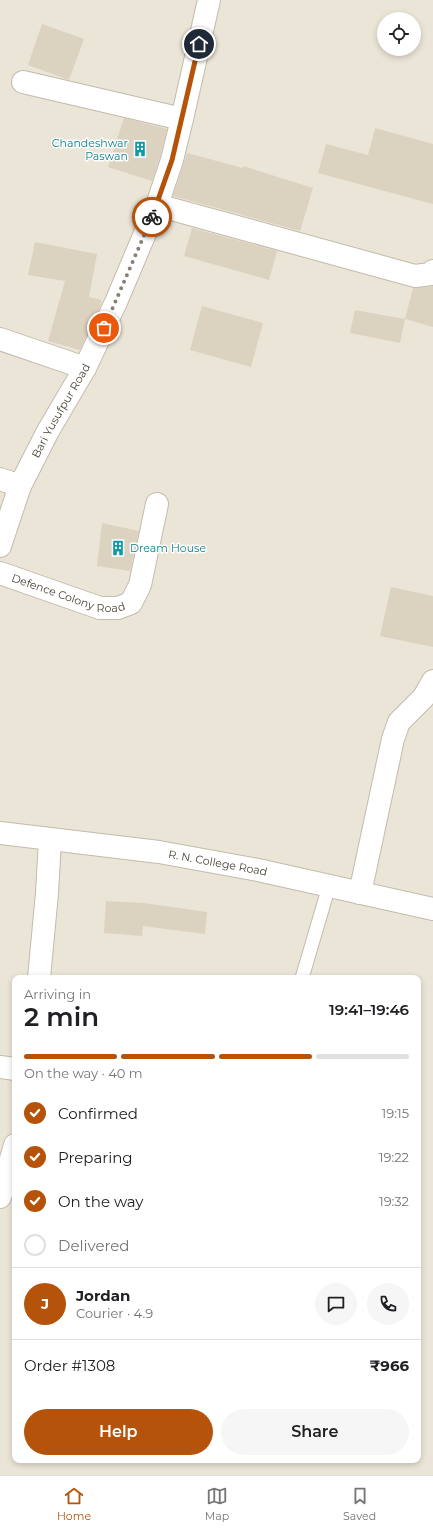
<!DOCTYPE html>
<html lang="en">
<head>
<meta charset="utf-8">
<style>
	body { margin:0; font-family:Montserrat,sans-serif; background:#f6f6f6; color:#202124; height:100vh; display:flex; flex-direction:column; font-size:15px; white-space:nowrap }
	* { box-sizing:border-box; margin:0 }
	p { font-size:13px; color:#757577 }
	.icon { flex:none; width:22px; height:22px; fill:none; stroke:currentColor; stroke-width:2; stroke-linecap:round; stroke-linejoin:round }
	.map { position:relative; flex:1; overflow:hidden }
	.side { position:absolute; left:12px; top:975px; width:409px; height:488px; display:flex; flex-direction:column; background:#fff; border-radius:8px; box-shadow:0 2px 6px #0003 }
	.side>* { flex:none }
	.tools { position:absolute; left:377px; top:12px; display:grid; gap:8px }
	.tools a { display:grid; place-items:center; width:44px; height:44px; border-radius:50%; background:#fff; box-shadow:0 2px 6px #0003; font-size:20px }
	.pin { position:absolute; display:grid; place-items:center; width:34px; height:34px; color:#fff; margin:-17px; border:2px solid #fff; border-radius:50%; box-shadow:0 1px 4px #0007 }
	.courier { position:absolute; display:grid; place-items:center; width:40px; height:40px; margin:-20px; border:3px solid #b45309; border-radius:50%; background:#fff; color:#222; box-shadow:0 1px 5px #0007 }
	.overview em { font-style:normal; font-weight:600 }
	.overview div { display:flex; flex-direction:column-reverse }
	.overview { display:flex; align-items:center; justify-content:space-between; height:68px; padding:0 12px }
	h1 { font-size:26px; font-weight:600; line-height:30px }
	.bar { display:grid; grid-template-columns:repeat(4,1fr); gap:6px 4px; align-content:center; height:48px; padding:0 12px }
	.bar i { height:5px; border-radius:3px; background:#e0e0e0 }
	.bar .on { background:#b45309 }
	.bar p { grid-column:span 4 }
	.line { display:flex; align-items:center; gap:10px; padding:0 12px; border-top:1px solid #e0e0e0 }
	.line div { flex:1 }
	.round { display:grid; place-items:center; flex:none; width:42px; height:42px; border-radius:21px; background:#f6f6f6 }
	ol { padding:0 12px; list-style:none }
	li { display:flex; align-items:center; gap:12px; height:44px }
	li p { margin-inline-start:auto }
	li .icon { padding:4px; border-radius:50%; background:#b45309; color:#fff; stroke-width:4 }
	li:last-child { color:#757577 }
	li i { width:22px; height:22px; border:2px solid #e0e0e0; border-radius:50% }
	.action { display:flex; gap:8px; margin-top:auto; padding:8px 12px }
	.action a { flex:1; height:46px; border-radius:24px; background:#b45309; color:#fff; font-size:16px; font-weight:600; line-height:46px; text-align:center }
	.action a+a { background:#f6f6f6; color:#202124 }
	.tab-bar { display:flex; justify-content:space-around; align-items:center; height:56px; border-top:1px solid #e0e0e0; background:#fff; font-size:11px; color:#757577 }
	.tab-bar a { display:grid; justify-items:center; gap:2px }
	.tab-bar .on { color:#b45309 }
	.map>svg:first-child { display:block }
	.residential { fill:#ebe5d7; fill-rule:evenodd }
	.building { fill:#dcd2c0 }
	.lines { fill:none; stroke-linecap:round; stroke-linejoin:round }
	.service-casing { stroke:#c3bbab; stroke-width:15 }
	.minor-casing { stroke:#c3bbab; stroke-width:24 }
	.service { stroke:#fff; stroke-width:13 }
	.minor { stroke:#fff; stroke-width:22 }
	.done { stroke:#878075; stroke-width:4; stroke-dasharray:0 7.2 }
	.route { stroke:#b45309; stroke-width:5 }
	.labels { text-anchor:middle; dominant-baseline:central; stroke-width:3; stroke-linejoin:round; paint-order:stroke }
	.culture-label { font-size:11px; fill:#0d838f; stroke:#fff; text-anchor:end }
	.street-label { font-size:11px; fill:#4b4336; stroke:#fff }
</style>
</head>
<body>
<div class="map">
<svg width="433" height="1475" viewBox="0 0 433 1475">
	<rect width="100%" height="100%" fill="#f6f2e9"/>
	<path class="residential" d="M0 0H433V1475H0ZM384 19H414V49H384ZM15 978H418V1460H15Z"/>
	<g class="building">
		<path d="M42 24 84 39 69 80 28 65Z"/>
		<path d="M124 118 167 129 160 157 152 181 108 167Z"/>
		<path d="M375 128 433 144V204L318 173 326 144 368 155Z"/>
		<path d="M187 153 243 168V166L313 188 300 231 173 196Z"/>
		<path d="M192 228 277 251 269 280 184 256Z"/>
		<path d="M35 242 97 254 89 297 102 300 99 309 80 350 48 341 65 281 28 275Z"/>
		<path d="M433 286V327L405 319 413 288Z"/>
		<path d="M202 306 263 323 251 367 190 350Z"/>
		<path d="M355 310 405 319 400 343 350 333Z"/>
		<path d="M102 523 139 531 130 571 97 566Z"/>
		<path d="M391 587 433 596V647L380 636Z"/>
		<path d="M106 901 144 903 207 912 205 934 143 926 142 936 104 933Z"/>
	</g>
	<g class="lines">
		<g class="service-casing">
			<path id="service" d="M302 978 329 886"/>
		</g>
		<g class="minor-casing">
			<g id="minor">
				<path d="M23 82 182 119"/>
				<path d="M157 205 415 276 431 274 433 271"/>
				<path d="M0 339 85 368"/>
				<path d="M0 479 20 486"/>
				<path id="s1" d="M0 546 20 486 48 431 85 368 116 302 157 205 172 160 182 119 209 0"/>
				<path id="s2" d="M0 573 100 608H118L131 603 140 585 157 504"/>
				<path id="s3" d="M0 833 159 852 258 870 433 909"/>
				<path d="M360 893 393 739 399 722 424 697 433 681"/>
				<path d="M39 978 47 893 50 840"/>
				<path d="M0 1067 15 1069"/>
				<path d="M0 1197 15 1145"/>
			</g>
		</g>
		<use href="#service" class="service"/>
		<use href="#minor" class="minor"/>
	</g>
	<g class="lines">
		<path class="done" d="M104 328 152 217"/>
		<path class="route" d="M152 217 172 160 199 44"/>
	</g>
	<defs>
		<g id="building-bare" transform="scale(1.2)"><path d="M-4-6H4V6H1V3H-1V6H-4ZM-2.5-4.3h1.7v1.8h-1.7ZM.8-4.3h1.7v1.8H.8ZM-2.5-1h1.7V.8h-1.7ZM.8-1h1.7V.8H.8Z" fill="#0f9aa8" stroke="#fff" stroke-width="2.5" paint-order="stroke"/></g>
	</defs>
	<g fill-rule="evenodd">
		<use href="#building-bare" x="140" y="149"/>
		<use href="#building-bare" x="118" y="548"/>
	</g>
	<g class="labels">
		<g class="culture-label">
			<text x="128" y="143">Chandeshwar<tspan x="128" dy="13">Paswan</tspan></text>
			<text x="130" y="548" text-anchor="start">Dream House</text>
		</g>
		<g class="street-label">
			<text stroke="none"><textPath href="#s1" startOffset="149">Bari Yusufpur Road</textPath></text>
			<text stroke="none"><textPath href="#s2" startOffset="72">Defence Colony Road</textPath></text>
			<text stroke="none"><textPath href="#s3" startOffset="220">R. N. College Road</textPath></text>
		</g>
	</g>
</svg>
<div class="tools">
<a><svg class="icon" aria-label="locate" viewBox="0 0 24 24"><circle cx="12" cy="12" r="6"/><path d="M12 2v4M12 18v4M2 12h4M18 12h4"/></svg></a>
</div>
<div class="pin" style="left:104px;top:328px;background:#ea580c"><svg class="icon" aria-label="bag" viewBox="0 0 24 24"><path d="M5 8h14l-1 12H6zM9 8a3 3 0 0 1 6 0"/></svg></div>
<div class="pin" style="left:199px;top:44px;background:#1f2937"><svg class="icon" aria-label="home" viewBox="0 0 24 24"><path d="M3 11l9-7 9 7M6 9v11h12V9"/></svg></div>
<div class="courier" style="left:152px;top:217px"><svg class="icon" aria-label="bike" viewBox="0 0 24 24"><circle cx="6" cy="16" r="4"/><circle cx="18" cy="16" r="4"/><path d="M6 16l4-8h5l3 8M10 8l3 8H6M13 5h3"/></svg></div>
<section class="side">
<div class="overview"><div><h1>2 min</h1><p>Arriving in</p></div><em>19:41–19:46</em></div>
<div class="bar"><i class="on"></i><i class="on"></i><i class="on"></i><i></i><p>On the way · 40 m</p></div>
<ol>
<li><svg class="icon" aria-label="check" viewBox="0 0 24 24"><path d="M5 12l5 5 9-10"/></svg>Confirmed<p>19:15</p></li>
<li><svg class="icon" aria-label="check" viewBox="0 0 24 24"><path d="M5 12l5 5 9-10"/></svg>Preparing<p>19:22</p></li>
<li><svg class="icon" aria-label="check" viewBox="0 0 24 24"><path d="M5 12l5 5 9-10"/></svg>On the way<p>19:32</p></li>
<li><i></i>Delivered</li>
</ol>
<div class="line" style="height:72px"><b class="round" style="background:#b45309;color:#fff">J</b><div><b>Jordan</b><p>Courier · 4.9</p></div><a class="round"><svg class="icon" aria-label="chat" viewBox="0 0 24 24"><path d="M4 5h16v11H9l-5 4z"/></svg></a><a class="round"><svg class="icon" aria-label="phone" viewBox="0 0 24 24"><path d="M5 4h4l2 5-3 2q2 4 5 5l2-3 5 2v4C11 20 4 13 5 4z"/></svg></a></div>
<div class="line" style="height:52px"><div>Order #1308</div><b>₹966</b></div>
<div class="action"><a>Help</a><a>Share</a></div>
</section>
</div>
<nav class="tab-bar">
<a class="on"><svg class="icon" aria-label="home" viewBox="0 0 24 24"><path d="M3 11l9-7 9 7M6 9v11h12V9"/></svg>Home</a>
<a><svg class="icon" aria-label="map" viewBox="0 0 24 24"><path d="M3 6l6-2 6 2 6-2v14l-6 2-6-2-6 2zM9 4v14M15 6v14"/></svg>Map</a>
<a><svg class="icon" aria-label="saved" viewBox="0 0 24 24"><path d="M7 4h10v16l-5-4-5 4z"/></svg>Saved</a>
</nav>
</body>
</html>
